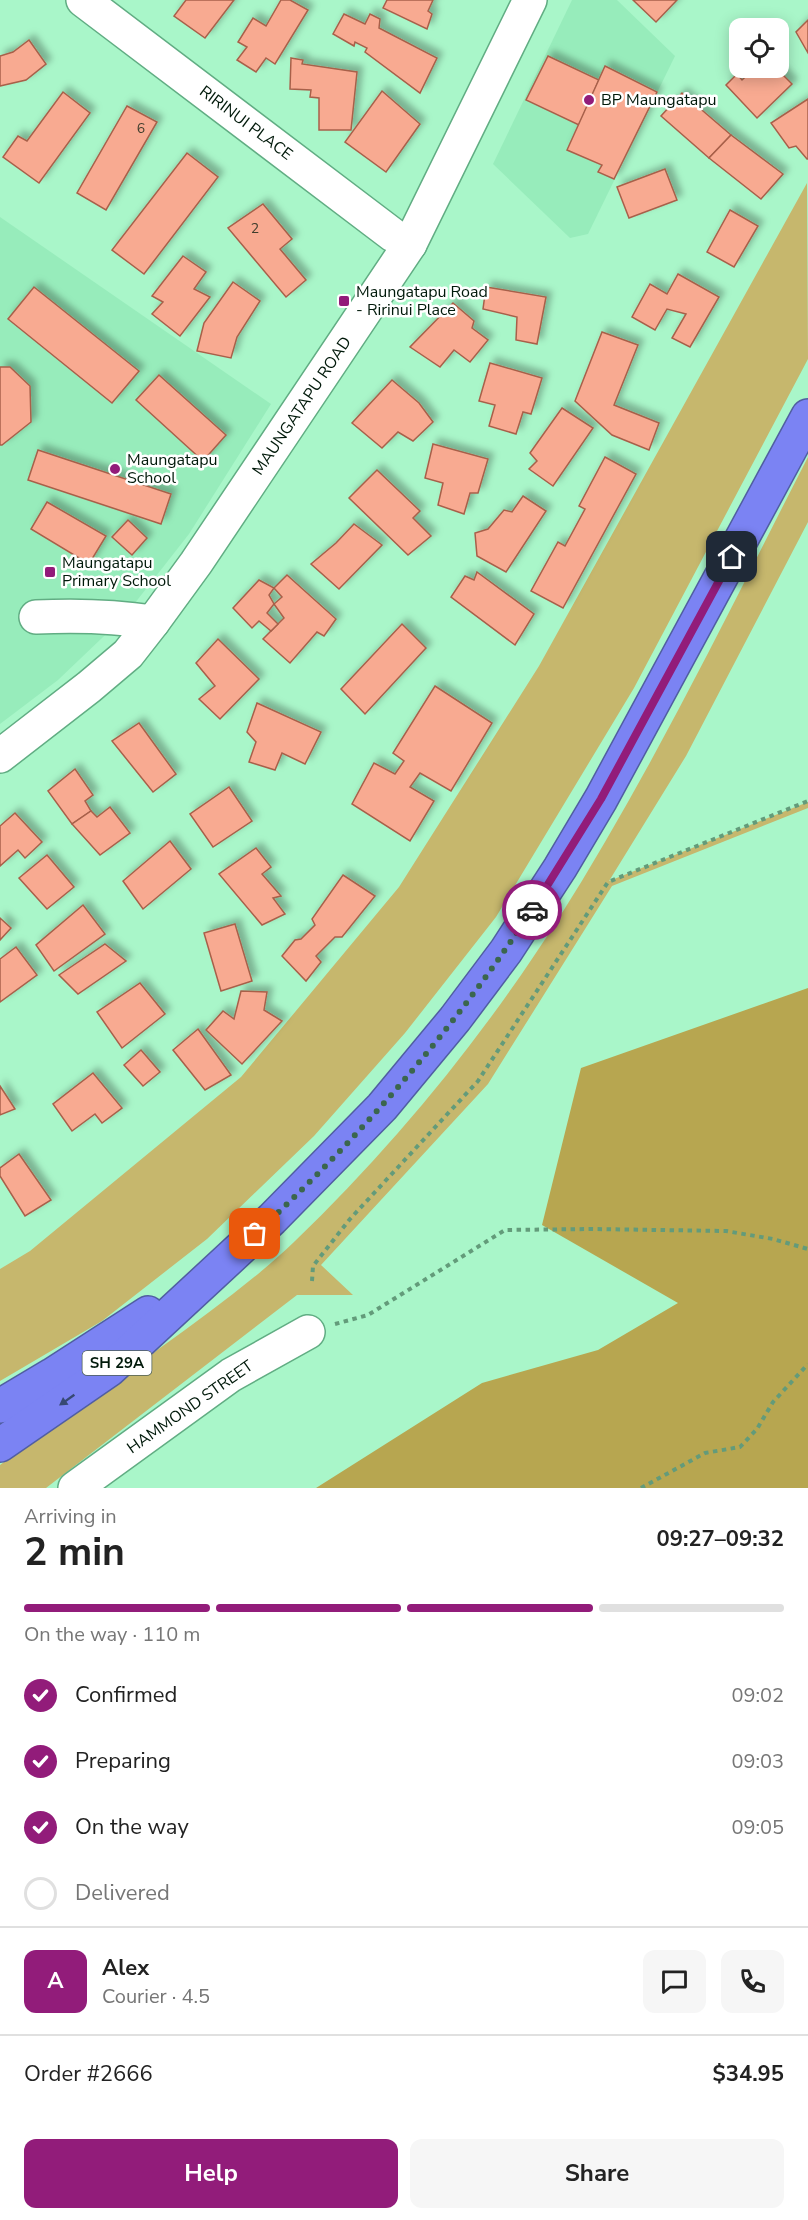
<!DOCTYPE html>
<html lang="en">
<head>
<meta charset="utf-8">
<style>
	body { margin:0; font-family:"Nunito Sans",sans-serif; background:#f6f6f6; color:#222; height:100vh; display:flex; flex-direction:column; font-size:22px; white-space:nowrap }
	* { box-sizing:border-box; margin:0 }
	p { font-size:20px; color:#767676 }
	.icon { flex:none; width:33px; height:33px; fill:none; stroke:currentColor; stroke-width:2; stroke-linecap:round; stroke-linejoin:round }
	.map { position:relative; height:1488px; overflow:hidden }
	.panel { display:flex; flex-direction:column; background:#fff; flex:1 }
	.panel>* { flex:none }
	.fabs { position:absolute; left:729px; top:18px; display:grid; gap:12px }
	.fabs a { display:grid; place-items:center; width:60px; height:60px; border-radius:12px; background:#fff; box-shadow:0 3px 15px #0003; font-size:30px }
	.pin { position:absolute; display:grid; place-items:center; width:51px; height:51px; color:#fff; margin:-26px; border-radius:12px; box-shadow:0 3px 9px #0006 }
	.courier { position:absolute; display:grid; place-items:center; width:60px; height:60px; margin:-30px; border:4px solid #921c7a; border-radius:50%; background:#fff; color:#222; box-shadow:0 2px 8px #0007 }
	.headline em { font-style:normal; font-weight:700 }
	.headline div { display:flex; flex-direction:column-reverse }
	.headline { display:flex; align-items:center; justify-content:space-between; height:102px; padding:0 24px }
	h1 { font-size:39px; font-weight:700; line-height:45px }
	.bar { display:grid; grid-template-columns:repeat(4,1fr); gap:9px 6px; align-content:center; height:72px; padding:0 24px }
	.bar i { height:8px; border-radius:4px; background:#e0e0e0 }
	.bar .active { background:#921c7a }
	.bar p { grid-column:span 4 }
	.line { display:flex; align-items:center; gap:15px; padding:0 24px; border-top:2px solid #e0e0e0 }
	.line div { flex:1 }
	.round { display:grid; place-items:center; flex:none; width:63px; height:63px; border-radius:12px; background:#f6f6f6 }
	ol { padding:0 24px; list-style:none }
	li { display:flex; align-items:center; gap:18px; height:66px }
	li p { margin-inline-start:auto }
	li .icon { padding:6px; border-radius:50%; background:#921c7a; color:#fff; stroke-width:4 }
	li:last-child { color:#767676 }
	li i { width:33px; height:33px; border:3px solid #e0e0e0; border-radius:50% }
	.button { display:flex; gap:12px; margin-top:auto; padding:12px 24px }
	.button a { flex:1; height:69px; border-radius:12px; background:#921c7a; color:#fff; font-size:24px; font-weight:700; line-height:69px; text-align:center }
	.button a+a { background:#f6f6f6; color:#222 }
	.map>svg:first-child { display:block }
	.built { fill:#97ecbb }
	.green { fill:#c6b76d }
	.forest { fill:#b7a650 }
	.building { fill:#f8aa91; stroke:#a8604a; stroke-width:1.5; filter:url(#shadow) }
	.lines { fill:none; stroke-linecap:round; stroke-linejoin:round }
	.minor-casing { stroke:#61ad83; stroke-width:36 }
	.highway-casing { stroke:#505ea1; stroke-width:36 }
	.path { stroke:#639b7a; stroke-width:4; stroke-dasharray:4.5 4.5; stroke-linecap:butt }
	.minor { stroke:#fff; stroke-width:33 }
	.highway { stroke:#7b83f3; stroke-width:33 }
	.oneway { fill:#374973 }
	.done { stroke:#3b664d; stroke-width:6; stroke-dasharray:0 10.8 }
	.route { stroke:#921c7a; stroke-width:8 }
	.poi-dot { fill:#921c7a; stroke:#fff; stroke-width:2 }
	.labels { text-anchor:middle; dominant-baseline:central; stroke-width:5; stroke-linejoin:round; paint-order:stroke }
	.number-label { font-size:14px; fill:#3e3d2c }
	.shield { fill:#fff; stroke:#4c5e54; stroke-width:1.5 }
	.shield-label { font-size:15px; font-weight:bold; fill:#00190a }
	.poi-label { font-size:16px; fill:#00190a; stroke:#fff; text-anchor:start }
	.street-label { font-size:16px; fill:#00190a; stroke:#fff }
</style>
</head>
<body>
<div class="map">
<svg width="808" height="1488" viewBox="0 0 808 1488">
	<defs>
		<filter id="shadow"><feDropShadow dx="5.5" dy="-5.5" stdDeviation="3" flood-color="#0004"/></filter>
	</defs>
	<rect width="100%" height="100%" fill="#a9f6c9"/>
	<g class="built">
		<path d="M572 0H617L675 56 588 234 570 238 493 164Z"/>
		<path d="M0 217 271 404 189 534 124 617 58 680 0 724Z"/>
	</g>
	<g class="green">
		<path d="M807 183 808 359 634 688 496 917 405 1033 314 1136 207 1239 102 1321 0 1381V1269L30 1251 241 1077 399 887 539 666Z"/>
		<path d="M808 457V522L686 756 609 881 808 802V808L612 886 488 1084 321 1265 353 1295H297L46 1488H0V1465C53 1426 107 1387 160 1348 206 1315 253 1281 294 1242 394 1146 482 1038 557 921 651 773 728 613 808 457Z"/>
	</g>
	<path class="forest" d="M808 988V1488H316L482 1383 598 1350 678 1303 542 1225 581 1068Z"/>
	<g class="building">
		<path d="M186 0H234L205 38 174 16Z"/>
		<path d="M281 0H290L308 10 275 64 266 58 256 72 237 60 247 47 238 42 253 18 266 26Z"/>
		<path d="M387 0H433L428 11 432 14 427 29 383 8Z"/>
		<path d="M633 0H677L656 22Z"/>
		<path d="M344 14 365 24 370 14 380 19 379 28 437 58 420 93 365 52 367 48 355 42 354 46 333 34Z"/>
		<path d="M808 20V53L796 32Z"/>
		<path d="M29 40 46 64 26 80 0 86V56L13 52Z"/>
		<path d="M548 56 599 80 579 125 526 100Z"/>
		<path d="M291 58 303 60 302 64 357 72 351 130H319V98L310 97 311 90 290 89Z"/>
		<path d="M605 66 657 92 614 179 598 172 602 165 567 150Z"/>
		<path d="M755 68 765 74 771 68H776L792 84 757 118 726 85 737 74 742 80Z"/>
		<path d="M382 91 420 124 386 172 345 142Z"/>
		<path d="M63 92 90 113 39 183 3 157 18 136 27 141Z"/>
		<path d="M682 93 731 135 709 158 661 116Z"/>
		<path d="M808 99V159H807L796 146 789 148 771 123Z"/>
		<path d="M127 106 157 122 106 210 77 193Z"/>
		<path d="M731 135 783 174 761 199 709 158Z"/>
		<path d="M187 153 218 177 144 274 112 250Z"/>
		<path d="M665 169 677 200 629 218 617 187Z"/>
		<path d="M263 204 292 239 280 249 306 280 286 297 228 228Z"/>
		<path d="M730 210 758 226 734 267 707 252Z"/>
		<path d="M183 256 206 272 194 289 210 297 180 336 152 314 163 302 152 296Z"/>
		<path d="M678 274 719 297 690 347 672 338 686 314 667 309 655 330 632 317 650 284 667 294Z"/>
		<path d="M233 282 260 301 237 337 231 358 197 351 204 323Z"/>
		<path d="M34 287 139 371 112 403 8 319Z"/>
		<path d="M486 287 546 297 537 344 516 340 517 317 483 309Z"/>
		<path d="M453 303 474 321 472 328 488 340 470 362 454 350 440 367 410 347Z"/>
		<path d="M602 332 638 345 614 405 659 423 649 450 612 435 575 401Z"/>
		<path d="M490 363 542 378 531 414 523 412 516 434 489 426 495 405 479 401Z"/>
		<path d="M0 367H10L30 386 31 422 2 445H0Z"/>
		<path d="M159 375 226 435 203 461 136 400Z"/>
		<path d="M392 380 419 403 433 422 413 441 398 432 382 448 352 423Z"/>
		<path d="M562 408 593 428 553 486 529 469 537 461 530 453Z"/>
		<path d="M433 444 488 459 478 493H470L464 514 438 505 443 483 425 478Z"/>
		<path d="M38 450 171 494 161 524 28 480Z"/>
		<path d="M605 457 636 474 563 608 531 591 558 542 565 546 585 509 579 506Z"/>
		<path d="M377 470 420 511 413 518 431 536 408 555 349 498Z"/>
		<path d="M523 496 546 511 506 572 477 556 475 533 488 529 504 510 512 512Z"/>
		<path d="M47 502 106 536 89 564 31 529Z"/>
		<path d="M128 520 147 538 132 555 112 537Z"/>
		<path d="M354 524 382 545 339 589 311 564 336 543Z"/>
		<path d="M477 572 534 614 515 645 451 597 465 576 474 580Z"/>
		<path d="M287 575 336 619 324 636 317 632 290 663 263 639 284 618 274 604 282 597 274 588Z"/>
		<path d="M259 580 274 588 269 595 274 604 267 613 278 624 271 631 259 621 252 628 233 608Z"/>
		<path d="M402 624 426 648 365 714 341 689Z"/>
		<path d="M218 639 259 679 220 719 199 699 215 686 196 663Z"/>
		<path d="M435 686 492 723 451 791 420 773 410 787 434 801 410 841 352 804 374 763 395 774 404 761 393 753Z"/>
		<path d="M257 703 321 732 305 764 282 753 275 770 249 762 256 742 247 732Z"/>
		<path d="M139 723 176 774 153 792 112 741Z"/>
		<path d="M75 769 93 795 85 801 91 811 72 824 48 791Z"/>
		<path d="M229 787 252 821 213 847 190 814Z"/>
		<path d="M110 807 130 833 100 855 72 824 91 811 97 817Z"/>
		<path d="M15 813 42 842 25 858 18 850 0 866V826Z"/>
		<path d="M170 841 191 869 143 909 123 881Z"/>
		<path d="M256 848 271 867 262 874 281 896 273 898 285 914 262 925 219 874Z"/>
		<path d="M47 855 74 887 47 909 19 878Z"/>
		<path d="M343 875 375 896 342 937H335L316 956 321 962 306 981 282 956 295 940 301 939 315 925 312 919Z"/>
		<path d="M83 905 105 934 54 971 36 945Z"/>
		<path d="M0 918 11 928 0 940Z"/>
		<path d="M235 924 252 981 221 991 204 933Z"/>
		<path d="M105 944 126 961 78 994 59 975Z"/>
		<path d="M16 947 37 975 0 1002V959Z"/>
		<path d="M140 983 165 1014 122 1048 97 1012Z"/>
		<path d="M241 991 267 992 264 1010 282 1021 242 1064 206 1030 223 1011 234 1019Z"/>
		<path d="M198 1029 231 1075 205 1090 173 1050Z"/>
		<path d="M141 1050 160 1072 143 1086 124 1065Z"/>
		<path d="M93 1073 122 1108 102 1123 95 1114 72 1131 53 1104Z"/>
		<path d="M0 1086 15 1109 0 1115Z"/>
		<path d="M19 1154 51 1200 25 1216 0 1176V1168Z"/>
	</g>
	<g class="lines">
		<g class="minor-casing">
			<g id="minor">
				<path d="M83 0 393 235 410 244"/>
				<path d="M36 617C77 615 113 616 153 622"/>
				<path d="M0 756 89 687 128 654 153 622 196 563 410 244 530 0"/>
				<path d="M75 1488 231 1375 308 1332"/>
			</g>
		</g>
		<g class="highway-casing">
			<g id="highway">
				<path d="M0 1406 52 1375 148 1313"/>
				<path d="M0 1445 109 1370 272 1219 382 1107 455 1019 506 951 560 868 601 799 808 416"/>
			</g>
		</g>
		<g class="path">
			<path d="M312 1281 313 1266 350 1219 478 1081 608 882 808 801"/>
			<path d="M335 1324 368 1315 505 1230 593 1229 726 1231 773 1239 808 1249"/>
			<path d="M641 1488 705 1453 740 1447 757 1429 773 1402 808 1364"/>
		</g>
		<use href="#minor" class="minor"/>
		<use href="#highway" class="highway"/>
	</g>
	<defs><path id="oneway-solid" d="M-6-.8H1V-3.2L6.5 0L1 3.2V.8H-6Z" transform="scale(1.5)"/></defs>
	<use class="oneway" href="#oneway-solid" transform="translate(67 1400) rotate(145)"/>
	<g class="lines">
		<path class="done" d="M255 1234C360 1138 454 1029 532 910"/>
		<path class="route" d="M532 910 601 799 732 557"/>
	</g>
	<g class="poi-dot">
		<circle cx="589" cy="100" r="6"/>
		<rect x="338" y="295" width="12" height="12" rx="3"/>
		<circle cx="115" cy="469" r="6"/>
		<rect x="44" y="566" width="12" height="12" rx="3"/>
	</g>
	<g class="labels">
		<g class="number-label">
			<text x="141" y="128">6</text>
			<text x="255" y="228">2</text>
		</g>
		<rect class="shield" x="82.5" y="1351" width="69" height="24" rx="4.5"/>
		<g class="shield-label">
			<text x="117" y="1363">SH 29A</text>
		</g>
		<g class="poi-label">
			<text x="601" y="100">BP Maungatapu</text>
			<text x="356" y="292">Maungatapu Road<tspan x="356" dy="18">- Ririnui Place</tspan></text>
			<text x="127" y="460">Maungatapu<tspan x="127" dy="18">School</tspan></text>
			<text x="62" y="563">Maungatapu<tspan x="62" dy="18">Primary School</tspan></text>
		</g>
		<g class="street-label">
			<text transform="translate(246 123) rotate(37)">RIRINUI PLACE</text>
			<text transform="translate(302 406) rotate(-56)">MAUNGATAPU ROAD</text>
			<text transform="translate(190 1407) rotate(-35)">HAMMOND STREET</text>
		</g>
	</g>
</svg>
<div class="fabs">
<a><svg class="icon" aria-label="locate" viewBox="0 0 24 24"><circle cx="12" cy="12" r="6"/><path d="M12 2v4M12 18v4M2 12h4M18 12h4"/></svg></a>
</div>
<div class="pin" style="left:255px;top:1234px;background:#ea580c"><svg class="icon" aria-label="bag" viewBox="0 0 24 24"><path d="M5 8h14l-1 12H6zM9 8a3 3 0 0 1 6 0"/></svg></div>
<div class="pin" style="left:732px;top:557px;background:#1f2937"><svg class="icon" aria-label="home" viewBox="0 0 24 24"><path d="M3 11l9-7 9 7M6 9v11h12V9"/></svg></div>
<div class="courier" style="left:532px;top:910px"><svg class="icon" aria-label="car" viewBox="0 0 24 24"><path d="M5 17H2v-5l4-1 3-4h7l3 4 3 1v5h-3M9 17h6M6 11h13"/><circle cx="7" cy="17" r="2"/><circle cx="17" cy="17" r="2"/></svg></div>
</div>
<section class="panel">
<div class="headline"><div><h1>2 min</h1><p>Arriving in</p></div><em>09:27–09:32</em></div>
<div class="bar"><i class="active"></i><i class="active"></i><i class="active"></i><i></i><p>On the way · 110 m</p></div>
<ol>
<li><svg class="icon" aria-label="check" viewBox="0 0 24 24"><path d="M5 12l5 5 9-10"/></svg>Confirmed<p>09:02</p></li>
<li><svg class="icon" aria-label="check" viewBox="0 0 24 24"><path d="M5 12l5 5 9-10"/></svg>Preparing<p>09:03</p></li>
<li><svg class="icon" aria-label="check" viewBox="0 0 24 24"><path d="M5 12l5 5 9-10"/></svg>On the way<p>09:05</p></li>
<li><i></i>Delivered</li>
</ol>
<div class="line" style="height:108px"><b class="round" style="background:#921c7a;color:#fff">A</b><div><b>Alex</b><p>Courier · 4.5</p></div><a class="round"><svg class="icon" aria-label="chat" viewBox="0 0 24 24"><path d="M4 5h16v11H9l-5 4z"/></svg></a><a class="round"><svg class="icon" aria-label="phone" viewBox="0 0 24 24"><path d="M5 4h4l2 5-3 2q2 4 5 5l2-3 5 2v4C11 20 4 13 5 4z"/></svg></a></div>
<div class="line" style="height:78px"><div>Order #2666</div><b>$34.95</b></div>
<div class="button"><a>Help</a><a>Share</a></div>
</section>
</body>
</html>
